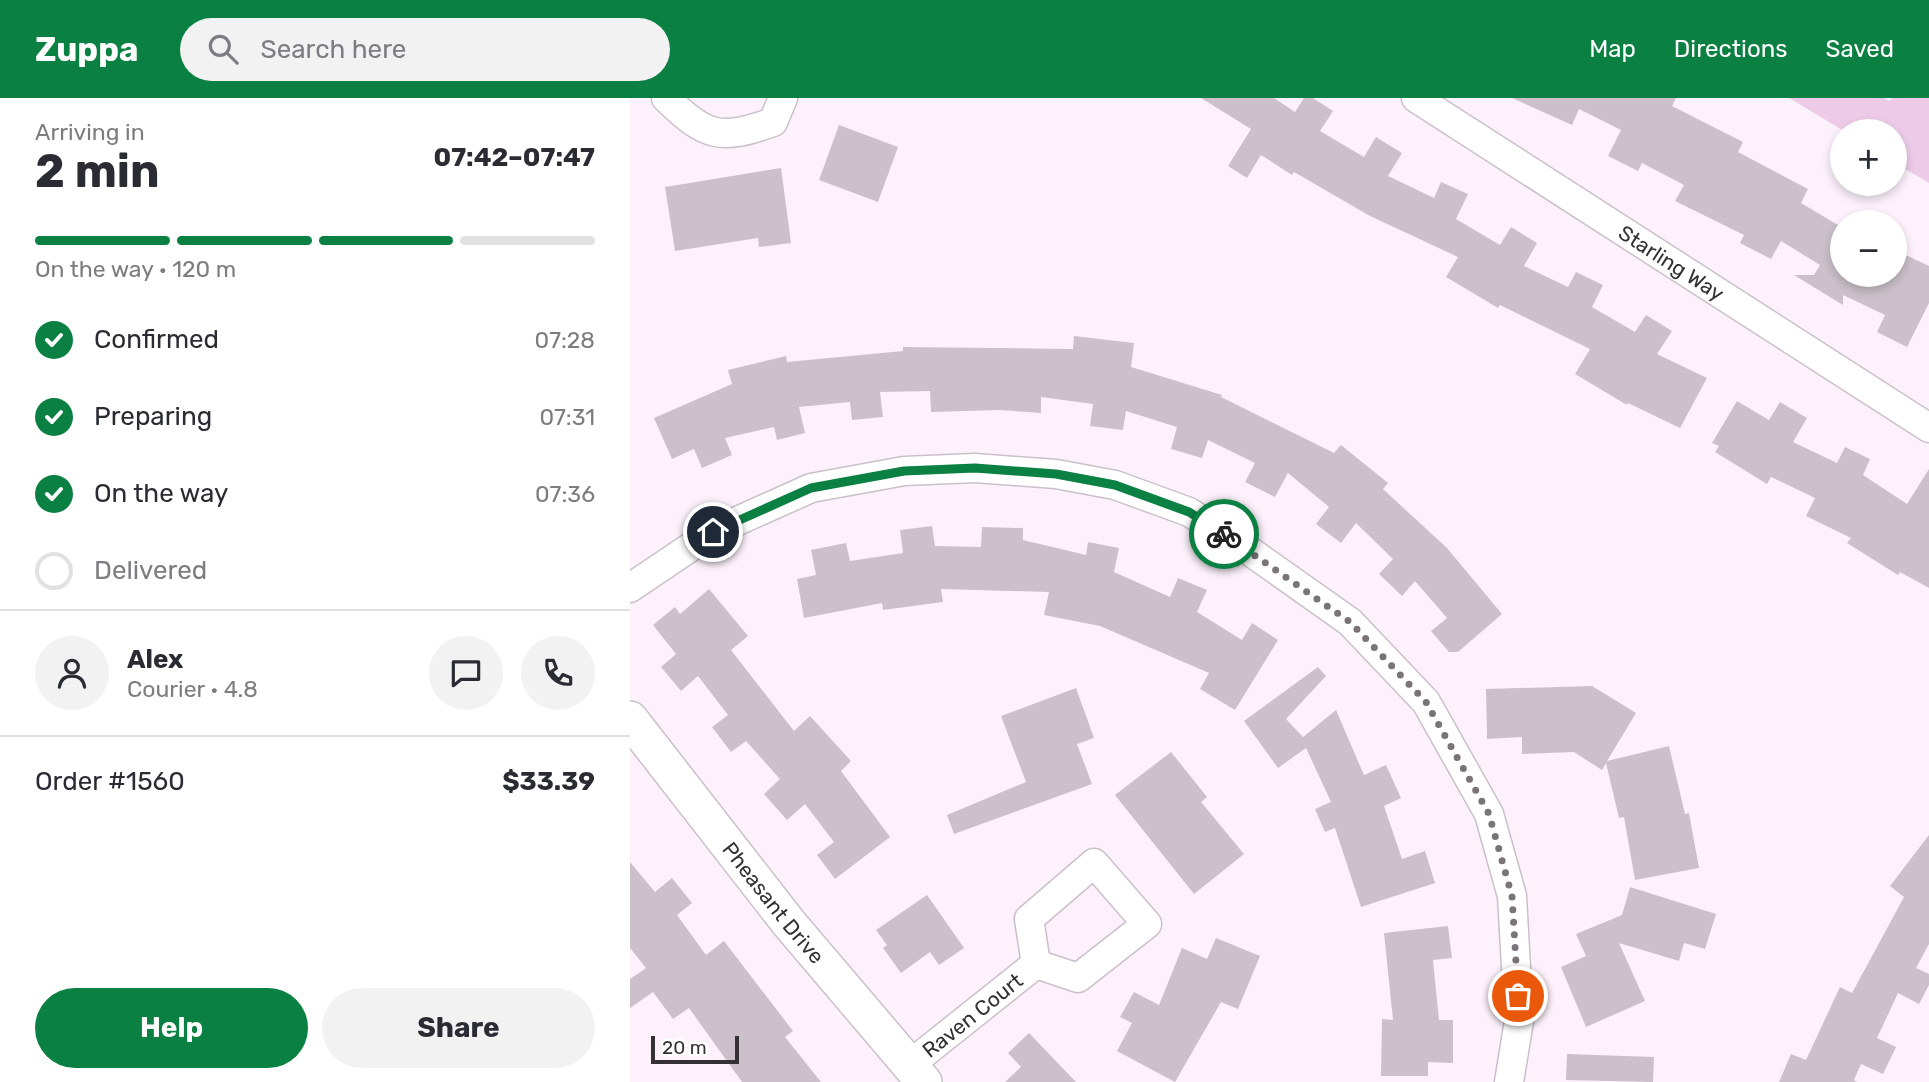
<!DOCTYPE html>
<html lang="en">
<head>
<meta charset="utf-8">
<style>
	body { margin:0; font-family:Rubik,sans-serif; background:#f2f2f3; color:#2b2b33; height:100vh; display:flex; flex-direction:column; font-size:26px; white-space:nowrap }
	* { box-sizing:border-box; margin:0 }
	p { font-size:23px; color:#7c7c81 }
	.icon { flex:none; width:38px; height:38px; fill:none; stroke:currentColor; stroke-width:2; stroke-linecap:round; stroke-linejoin:round }
	.map { position:relative; flex:1; overflow:hidden }
	.sheet { display:flex; flex-direction:column; background:#fff; width:630px }
	.sheet>* { flex:none }
	.buttons { position:absolute; left:1200px; top:21px; display:grid; gap:14px }
	.buttons a { display:grid; place-items:center; width:77px; height:77px; border-radius:50%; background:#fff; box-shadow:0 4px 10px #0003; font-size:35px }
	.scale { position:absolute; left:21px; bottom:18px; width:88px; box-sizing:border-box; padding-left:7px; border:4px solid #343033; border-top:0; font-size:19px; line-height:24px; white-space:nowrap; color:#343033; -webkit-text-stroke:5px #fff; paint-order:stroke }
	.pin { position:absolute; display:grid; place-items:center; width:60px; height:60px; color:#fff; margin:-30px; border:4px solid #fff; border-radius:50%; box-shadow:0 2px 7px #0007 }
	.courier { position:absolute; display:grid; place-items:center; width:70px; height:70px; margin:-35px; border:5px solid #0b8043; border-radius:50%; background:#fff; color:#222; box-shadow:0 2px 9px #0007 }
	.summary em { font-style:normal; font-weight:700 }
	.summary div { display:flex; flex-direction:column-reverse }
	.summary { display:flex; align-items:center; justify-content:space-between; height:119px; padding:0 35px }
	h1 { font-size:46px; font-weight:700; line-height:52px }
	.bar { display:grid; grid-template-columns:repeat(4,1fr); gap:10px 7px; align-content:center; height:84px; padding:0 35px }
	.bar i { height:9px; border-radius:5px; background:#e1e1e2 }
	.bar .current { background:#0b8043 }
	.bar p { grid-column:span 4 }
	.line { display:flex; align-items:center; gap:18px; padding:0 35px; border-top:2px solid #e1e1e2 }
	.line div { flex:1 }
	.round { display:grid; place-items:center; flex:none; width:74px; height:74px; border-radius:37px; background:#f2f2f3 }
	ol { padding:0 35px; list-style:none }
	li { display:flex; align-items:center; gap:21px; height:77px }
	li p { margin-inline-start:auto }
	li .icon { padding:7px; border-radius:50%; background:#0b8043; color:#fff; stroke-width:4 }
	li:last-child { color:#7c7c81 }
	li i { width:38px; height:38px; border:4px solid #e1e1e2; border-radius:50% }
	.action { display:flex; gap:14px; margin-top:auto; padding:14px 35px }
	.action a { flex:1; height:80px; border-radius:42px; background:#0b8043; color:#fff; font-size:28px; font-weight:700; line-height:80px; text-align:center }
	.action a+a { background:#f2f2f3; color:#2b2b33 }
	header { display:flex; align-items:center; gap:42px; box-sizing:border-box; height:98px; padding:0 35px; background:#0b8043; color:#fff }
	header strong { font-size:33px }
	nav { display:flex; gap:38px; margin-inline-start:auto; font-size:24px }
	.search { width:490px; height:63px; background:#f2f2f3; display:flex; align-items:center; gap:18px; box-sizing:border-box; padding:0 24px; border-radius:38px; color:#7c7c81; font-size:26px }
	main { display:flex; flex:1; min-height:0 }
	.map>svg:first-child { display:block }
	.green { fill:#edcbe8 }
	.building { fill:#ccc1ca }
	.lines { fill:none; stroke-linecap:round; stroke-linejoin:round }
	.minor-casing { stroke:#cbc0ca; stroke-width:31 }
	.tertiary-casing { stroke:#cbc0ca; stroke-width:38 }
	.minor { stroke:#fff; stroke-width:28 }
	.tertiary { stroke:#fff; stroke-width:35 }
	.done { stroke:#7a7479; stroke-width:7; stroke-dasharray:0 12.6 }
	.route { stroke:#0b8043; stroke-width:9 }
	.labels { text-anchor:middle; dominant-baseline:central; stroke-width:5; stroke-linejoin:round; paint-order:stroke }
	.street-label { font-size:21px; fill:#343033; stroke:#fff }
</style>
</head>
<body>
<header>
<strong>Zuppa</strong>
<div class="search"><svg class="icon" aria-label="search" viewBox="0 0 24 24"><circle cx="10" cy="10" r="6"/><path d="M15 15l6 6"/></svg>Search here</div>
<nav><a>Map</a><a>Directions</a><a>Saved</a></nav>
</header>
<main>
<section class="sheet">
<div class="summary"><div><h1>2 min</h1><p>Arriving in</p></div><em>07:42–07:47</em></div>
<div class="bar"><i class="current"></i><i class="current"></i><i class="current"></i><i></i><p>On the way · 120 m</p></div>
<ol>
<li><svg class="icon" aria-label="check" viewBox="0 0 24 24"><path d="M5 12l5 5 9-10"/></svg>Confirmed<p>07:28</p></li>
<li><svg class="icon" aria-label="check" viewBox="0 0 24 24"><path d="M5 12l5 5 9-10"/></svg>Preparing<p>07:31</p></li>
<li><svg class="icon" aria-label="check" viewBox="0 0 24 24"><path d="M5 12l5 5 9-10"/></svg>On the way<p>07:36</p></li>
<li><i></i>Delivered</li>
</ol>
<div class="line" style="height:126px"><a class="round"><svg class="icon" aria-label="person" viewBox="0 0 24 24"><circle cx="12" cy="8" r="4"/><path d="M4 21q1-7 8-7t8 7"/></svg></a><div><b>Alex</b><p>Courier · 4.8</p></div><a class="round"><svg class="icon" aria-label="chat" viewBox="0 0 24 24"><path d="M4 5h16v11H9l-5 4z"/></svg></a><a class="round"><svg class="icon" aria-label="phone" viewBox="0 0 24 24"><path d="M5 4h4l2 5-3 2q2 4 5 5l2-3 5 2v4C11 20 4 13 5 4z"/></svg></a></div>
<div class="line" style="height:91px"><div>Order #1560</div><b>$33.39</b></div>
<div class="action"><a>Help</a><a>Share</a></div>
</section>
<div class="map">
<svg width="1299" height="984" viewBox="0 0 1299 984">
	<rect width="100%" height="100%" fill="#fdf2fc"/>
	<path class="green" d="M1159 0H1254L1260 3 1262 0H1299V85L1265 65V33H1214Z"/>
	<g class="building">
		<path d="M571 0H644L665 14 674 0H683L703 13 690 33 734 59 746 39 772 55 758 78 804 100 811 84 838 96 826 121 870 147 881 129 907 145 894 168 938 189 946 174 973 187 962 209 1005 234 1016 217 1042 233 1027 256 1077 280 1050 330 998 305 997 307 945 276 960 251 870 207 868 210 816 179 828 159 740 118 664 74 662 77 631 57 617 80 598 68 621 31Z"/>
		<path d="M882 0H1046L1042 8 1113 44 1108 54 1178 91 1171 105 1213 130V177H1265V152L1299 168V205L1277 249 1247 234 1255 217 1213 197V207L1164 177H1184L1190 167 1151 143 1141 161 1110 145 1114 137 1045 103 1054 87 1012 65 1008 73 978 58 991 32 949 11 942 27Z"/>
		<path d="M209 27 268 49 248 104 189 82Z"/>
		<path d="M151 70 161 145 129 149 128 140 45 153 35 89Z"/>
		<path d="M444 238 504 245 501 269 592 297 591 299 704 355 711 347 758 385 753 391 817 450 872 516 828 554H819L801 533 817 520 785 483 772 498 749 476 763 461 726 425 711 445 686 426 699 409 658 375 645 399 615 384 625 365 578 342 572 360 541 351 547 329 496 313 493 332 460 328 463 306 411 299V315L369 312 301 314 300 293 250 294 253 319 222 322 220 304 169 309 175 335 147 342 144 329 95 340 102 357 72 370 64 351 42 361 24 320 102 286 98 272 156 258 157 264 273 253V249L443 251Z"/>
		<path d="M1107 303 1139 322 1150 304 1177 320 1163 344 1207 365 1215 349 1240 361 1233 377 1277 406 1299 371V490L1270 474 1268 477 1217 445 1221 440 1176 418 1185 400 1141 379 1137 386 1085 354 1089 348 1082 345Z"/>
		<path d="M302 428 305 448 351 449 352 429 393 430V442L456 457 458 444 489 450 484 474 540 499 548 480 577 492 567 514 612 542 622 525 648 542 605 612 570 591 579 575 470 528 414 517 419 494 311 491 313 504 253 512 252 505 174 520 167 481 186 477 181 452 216 445 220 463 273 455 270 432Z"/>
		<path d="M79 491 118 538 101 552 164 633 180 618 221 663 211 673 260 739 205 781 187 757 204 744 175 706 157 722 134 696 150 681 116 643 101 654 82 629 98 617 68 578 51 593 31 569 46 556 23 527 45 509 50 516Z"/>
		<path d="M688 569 696 578 656 621 673 639 706 612 734 677 756 667 771 700 754 708 772 761 795 753 805 785 731 809 705 730 695 734 685 711 701 704 676 650 648 670 614 623Z"/>
		<path d="M962 588 1006 615 977 663 1039 648 1055 716 1059 715 1069 770 1005 782 994 719 989 720 976 665 972 672 944 654 892 656V639L857 641 856 591Z"/>
		<path d="M446 590 464 640 447 646 462 686 324 736 317 717 396 684 371 618Z"/>
		<path d="M541 654 577 699 571 704 614 756 564 796 485 697Z"/>
		<path d="M1299 737V846L1286 870 1299 876V887L1289 906 1268 895 1247 940 1266 949 1253 976 1231 966 1224 982 1227 984H1149L1161 956 1176 962 1210 889 1222 895 1274 799 1260 788Z"/>
		<path d="M0 764 25 794 42 780 62 805 47 817 76 857 94 843 163 933 155 939 191 984H112L59 910 43 921 23 894 0 910V881L16 870 0 850Z"/>
		<path d="M1000 789 1086 816 1075 851 1054 845 1049 863 989 845 1015 903 956 929 931 869 956 858 946 836 992 817Z"/>
		<path d="M297 797 334 850 309 867 300 854 271 875 253 850 257 847 246 832Z"/>
		<path d="M818 828 822 860 803 862 809 922H823V965L798 964V978H751L752 921 763 922 754 835Z"/>
		<path d="M586 840 630 858 608 911 591 904 545 984 487 953 502 925 490 919 504 894 529 907 552 850 577 861Z"/>
		<path d="M399 935 446 984H375L391 969 378 955Z"/>
		<path d="M937 956 1024 959 1023 984 936 982Z"/>
	</g>
	<g class="lines">
		<g class="minor-casing">
			<g id="minor">
				<path d="M36 0C76 39 90 43 143 24L153 0"/>
				<path id="s1" d="M786 0 1299 330"/>
				<path d="M0 490 83 434 181 390 274 373 345 370 426 376 485 387 559 414 614 449 720 524 796 604 859 716 882 798 889 923 879 984"/>
				<path d="M464 765 517 826 448 880 406 866 399 821Z"/>
				<path id="s2" d="M278 968 406 866"/>
			</g>
		</g>
		<g class="tertiary-casing">
			<g id="tertiary">
				<path id="s3" d="M0 621 158 824 294 984"/>
			</g>
		</g>
		<use href="#minor" class="minor"/>
		<use href="#tertiary" class="tertiary"/>
	</g>
	<g class="lines">
		<path class="done" d="M594 436 720 524 796 604 859 716 882 798 888 898"/>
		<path class="route" d="M83 434 181 390 274 373 345 370 426 376 485 387 559 414 594 436"/>
	</g>
	<g class="labels">
		<g class="street-label">
			<text stroke="none"><textPath href="#s1" startOffset="304">Starling Way</textPath></text>
			<text stroke="none"><textPath href="#s3" startOffset="233">Pheasant Drive</textPath></text>
			<text stroke="none"><textPath href="#s2" startOffset="82">Raven Court</textPath></text>
		</g>
	</g>
</svg>
<div class="buttons">
<a>+</a>
<a>−</a>
</div>
<div class="scale">20 m</div>
<div class="pin" style="left:888px;top:898px;background:#ea580c"><svg class="icon" aria-label="bag" viewBox="0 0 24 24"><path d="M5 8h14l-1 12H6zM9 8a3 3 0 0 1 6 0"/></svg></div>
<div class="pin" style="left:83px;top:434px;background:#1f2937"><svg class="icon" aria-label="home" viewBox="0 0 24 24"><path d="M3 11l9-7 9 7M6 9v11h12V9"/></svg></div>
<div class="courier" style="left:594px;top:436px"><svg class="icon" aria-label="bike" viewBox="0 0 24 24"><circle cx="6" cy="16" r="4"/><circle cx="18" cy="16" r="4"/><path d="M6 16l4-8h5l3 8M10 8l3 8H6M13 5h3"/></svg></div>
</div>
</main>
</body>
</html>
